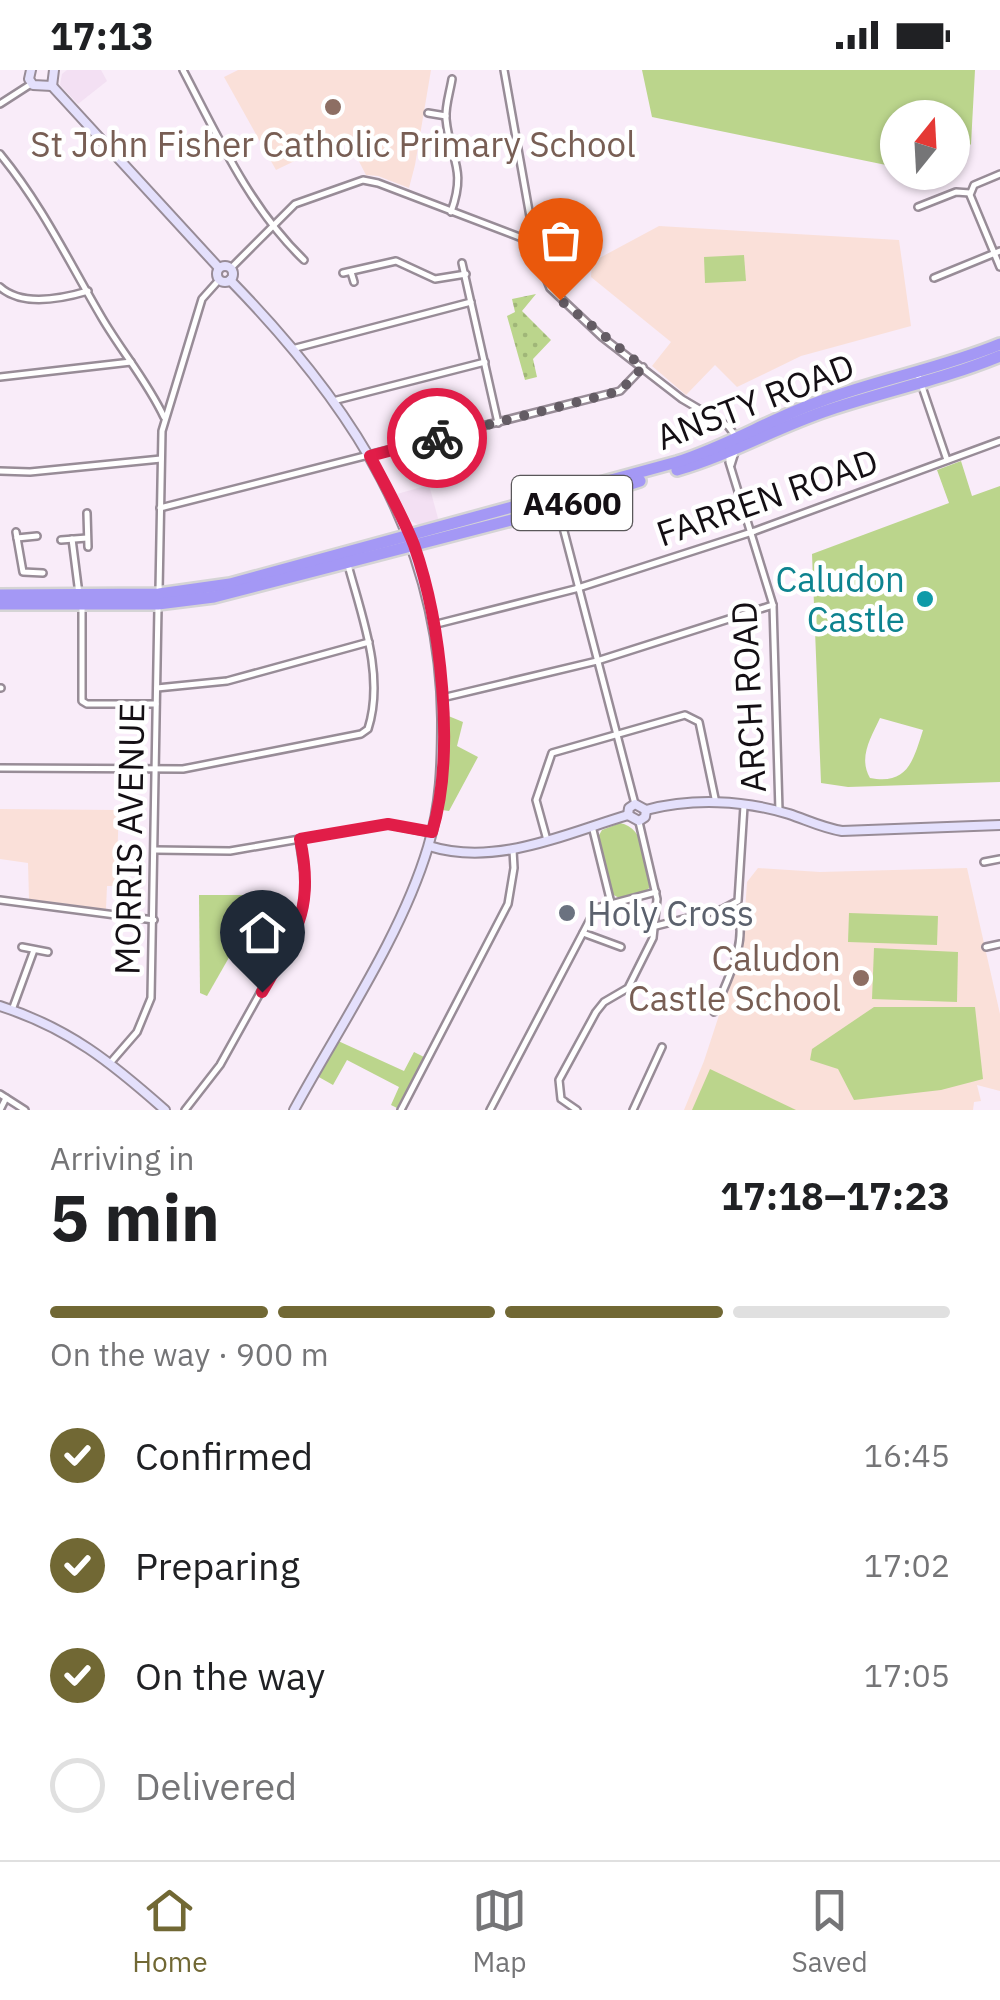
<!DOCTYPE html>
<html lang="en">
<head>
<meta charset="utf-8">
<style>
	body { margin:0; font-family:"IBM Plex Sans",sans-serif; background:#f6f6f6; color:#202124; height:100vh; display:flex; flex-direction:column; font-size:38px; white-space:nowrap }
	* { box-sizing:border-box; margin:0 }
	p { font-size:32px; color:#757577 }
	.icon { flex:none; width:55px; height:55px; fill:none; stroke:currentColor; stroke-width:2; stroke-linecap:round; stroke-linejoin:round }
	.map { position:relative; height:1040px; overflow:hidden }
	.details { display:flex; flex-direction:column; background:#fff; flex:1 }
	.details>* { flex:none }
	.needle { width:65px; rotate:18deg }
	.buttons { position:absolute; left:880px; top:30px; display:grid; gap:20px }
	.buttons a { display:grid; place-items:center; width:90px; height:90px; border-radius:50%; background:#fff; box-shadow:0 2px 8px #0004; font-size:50px }
	.pin { position:absolute; display:grid; place-items:center; width:85px; height:85px; color:#fff; margin:-102px -42px; border-radius:50% 50% 50% 0; rotate:-45deg; box-shadow:0 0 10px #0007 }
	.pin .icon { rotate:45deg }
	.courier { position:absolute; display:grid; place-items:center; width:100px; height:100px; margin:-50px; border:8px solid #e11d48; border-radius:50%; background:#fff; color:#222; box-shadow:0 2px 12px #0007 }
	.overview em { font-style:normal; font-weight:800 }
	.overview div { display:flex; flex-direction:column-reverse }
	.overview { display:flex; align-items:center; justify-content:space-between; height:170px; padding:0 50px }
	h1 { font-size:65px; font-weight:800; line-height:75px }
	.bar { display:grid; grid-template-columns:repeat(4,1fr); gap:15px 10px; align-content:center; height:120px; padding:0 50px }
	.bar i { height:12px; border-radius:8px; background:#e0e0e0 }
	.bar .active { background:#716834 }
	.bar p { grid-column:span 4 }
	ol { padding:0 50px; list-style:none }
	li { display:flex; align-items:center; gap:30px; height:110px }
	li p { margin-inline-start:auto }
	li .icon { padding:10px; border-radius:50%; background:#716834; color:#fff; stroke-width:4 }
	li:last-child { color:#757577 }
	li i { width:55px; height:55px; border:5px solid #e0e0e0; border-radius:50% }
	.status { display:flex; justify-content:space-between; align-items:center; height:70px; padding:0 50px; background:#fff; direction:ltr }
	.status svg { height:28px; fill:currentColor }
	.menu { display:flex; justify-content:space-around; align-items:center; height:140px; border-top:2px solid #e0e0e0; background:#fff; font-size:28px; color:#757577 }
	.menu a { display:grid; justify-items:center; gap:5px }
	.menu .active { color:#716834 }
	.map>svg:first-child { display:block }
	.built { fill:#f3e0f3 }
	.education { fill:#fae0d9 }
	.green { fill:#bbd58c; fill-rule:evenodd }
	.garden { fill:url(#garden-dots) }
	.lines { fill:none; stroke-linecap:round; stroke-linejoin:round }
	.street-casing { stroke:#988c97; stroke-width:10 }
	.secondary-casing { stroke:#988c97; stroke-width:12 }
	.highway-casing { stroke:#d5d4d5; stroke-width:16 }
	.street { stroke:#fff; stroke-width:5 }
	.secondary { stroke:#e4e0fc; stroke-width:8 }
	.highway { stroke:#a498f5; stroke-width:11 }
	.done { stroke:#645c64; stroke-width:10; stroke-dasharray:0 18 }
	.route { stroke:#e11d48; stroke-width:12 }
	.education-dot { fill:#8d6e63; stroke:#fff; stroke-width:4 }
	.culture-dot { fill:#0f9aa8; stroke:#fff; stroke-width:4 }
	.worship-dot { fill:#6b7280; stroke:#fff; stroke-width:4 }
	.labels { text-anchor:middle; dominant-baseline:central; stroke-width:9; stroke-linejoin:round; paint-order:stroke }
	.shield { fill:#fff; stroke:#5a575a; stroke-width:2.5 }
	.shield-label { font-size:32px; font-weight:bold; fill:#140f14 }
	.education-label { font-size:35px; fill:#785e54; stroke:#fff }
	.street-label { font-size:35px; fill:#140f14; stroke:#fff }
	.culture-label { font-size:35px; fill:#0d838f; stroke:#fff; text-anchor:end }
	.worship-label { font-size:35px; fill:#5b616d; stroke:#fff; text-anchor:start }
</style>
</head>
<body>
<div class="status"><b>17:13</b><svg viewBox="0 0 49 12"><path d="M0 12V9h3v3zM5 12V6h3v6zM10 12V3h3v9zM15 12V0h3v12zM26 1h20v11H26zM47 4h2v5h-2z"/></svg></div>
<div class="map">
<svg width="1000" height="1040" viewBox="0 0 1000 1040">
	<defs>
		<pattern id="garden-dots" width="8" height="8" patternUnits="userSpaceOnUse" patternTransform="scale(2.5)"><rect width="8" height="8" fill="#bbd58c"/><path d="M2 2h.1M6 6h.1" fill="none" stroke="#a0b678" stroke-width="1.8" stroke-linecap="round"/></pattern>
	</defs>
	<rect width="100%" height="100%" fill="#f9ecf9"/>
	<g class="built">
		<path d="M67 0H101L107 11 78 34 60 15 62 4Z"/>
		<path d="M429 415 439 452 421 456 411 451 397 424Z"/>
	</g>
	<g class="education">
		<path d="M238 0H431L415 95 409 118 378 106 366 105 346 66 276 100 224 7Z"/>
		<path d="M659 156 899 170 911 256 801 286 737 317 715 295 686 325 652 296 671 272 591 207 592 192Z"/>
		<path d="M0 739 119 740 116 816H107L106 839 29 829 28 793 0 789Z"/>
		<path d="M758 798 820 802 967 798 1000 944V1021L977 1015 981 1031 974 1032 973 1040H684L704 991 743 872 747 812Z"/>
	</g>
	<g class="green">
		<path d="M642 0H975L971 74 965 80 953 82 952 48H898L897 93 886 95 652 47Z"/>
		<path d="M744 185 746 211 705 213 704 187Z"/>
		<path d="M961 391 972 426 1000 416V712L848 717 821 713 812 484 949 433 937 400ZM880 648 923 660C913 691 908 715 870 708 858 687 871 668 880 648Z"/>
		<path d="M446 645 463 652 457 676 478 687 449 741 442 740Z"/>
		<path d="M620 753C646 758 646 794 651 816L645 822 619 828 612 824 598 767 602 760Z"/>
		<path d="M199 825H244L258 829 259 835 207 926 200 923Z"/>
		<path d="M849 843 938 846 937 875 848 872Z"/>
		<path d="M874 878 958 882 957 932 872 929Z"/>
		<path d="M874 937H975L983 1009 941 1020 854 1030 838 999 810 990 812 979Z"/>
		<path d="M336 970 404 1001 414 982 424 987 397 1038 391 1035 399 1017 347 990 333 1015 317 1006Z"/>
		<path d="M710 999 796 1040H692Z"/>
	</g>
	<path class="garden" d="M536 224 522 241 551 270 533 289 537 307 525 310 507 246 515 242 512 229Z"/>
	<g class="lines">
		<g class="street-casing">
			<g id="street">
				<path d="M183 0C218 67 250 138 304 190"/>
				<path d="M504 0 537 186 550 218 602 267 682 329 728 356 737 368"/>
				<path d="M0 34 31 14"/>
				<path d="M428 43 446 46"/>
				<path d="M0 84C42 135 69 192 102 248 122 282 147 311 164 347"/>
				<path d="M1000 104 974 115 970 125 1000 197"/>
				<path d="M918 137 956 122 970 123"/>
				<path d="M451 142C467 98 450 90 446 49 445 36 450 22 452 9"/>
				<path d="M462 193 498 353"/>
				<path d="M231 198 295 134 363 110 378 113 535 173"/>
				<path d="M351 202 354 212"/>
				<path d="M343 203 396 191 435 209 466 204"/>
				<path d="M934 208 1000 181"/>
				<path d="M0 217C22 237 61 229 88 221"/>
				<path d="M292 279 471 232"/>
				<path d="M917 302 947 390"/>
				<path d="M0 307 131 292"/>
				<path d="M333 331 485 292"/>
				<path d="M729 382V392L773 535 779 741"/>
				<path d="M731 395 736 379"/>
				<path d="M0 401 30 402 161 389"/>
				<path d="M160 438 620 321 643 297"/>
				<path d="M559 442 635 734"/>
				<path d="M87 443 88 477"/>
				<path d="M16 462 23 502 43 503"/>
				<path d="M17 468 37 466"/>
				<path d="M72 469 79 524"/>
				<path d="M61 470 87 468"/>
				<path d="M159 521 162 361 202 229 219 210"/>
				<path d="M82 537V631L87 634H156"/>
				<path d="M433 555 575 519 755 461 1000 371"/>
				<path d="M0 618H1"/>
				<path d="M157 618 227 611 369 572"/>
				<path d="M442 628 597 591 773 535"/>
				<path d="M0 698 183 699 361 664 368 659C385 606 362 547 348 495"/>
				<path d="M592 756 611 833"/>
				<path d="M547 770 536 730 552 683 685 645 699 652 716 733"/>
				<path d="M155 780 230 781 387 754 432 763"/>
				<path d="M984 792 1000 789"/>
				<path d="M0 830 154 850"/>
				<path d="M656 856 723 839 738 831 744 736"/>
				<path d="M583 863 621 877"/>
				<path d="M22 877 48 882"/>
				<path d="M986 877 1000 874"/>
				<path d="M12 940 34 880"/>
				<path d="M714 942C726 912 753 865 733 836"/>
				<path d="M111 992 137 962 151 928 158 537"/>
				<path d="M0 1024 25 1040"/>
				<path d="M0 1040 6 1028"/>
				<path d="M185 1040 220 995 299 853 306 816 299 769"/>
				<path d="M401 1040 508 834 514 798 513 780"/>
				<path d="M490 1040 596 838 656 822"/>
				<path d="M577 1040 561 1029 559 1010 596 942 604 932 628 918 653 868 657 829 639 752"/>
				<path d="M633 1040 662 977"/>
			</g>
		</g>
		<g class="secondary-casing">
			<g id="secondary">
				<path d="M31 0 29 9 33 15 52 16"/>
				<path d="M52 16 219 198"/>
				<path d="M52 16 54 0"/>
				<circle cx="225" cy="204" r="8"/>
				<path d="M230 210C353 336 440 468 442 649 442 694 441 734 428 777 401 867 339 957 294 1040"/>
				<path d="M646 740C692 728 743 730 789 744 807 750 823 758 842 761L1000 755"/>
				<path d="M628 745 639 751 645 747 646 740"/>
				<path d="M628 745 629 738 635 734 646 740"/>
				<path d="M429 776C496 797 564 764 628 745"/>
				<path d="M0 936C69 958 112 993 165 1040"/>
			</g>
		</g>
		<g class="highway-casing">
			<g id="highway">
				<path d="M677 400C730 385 777 357 829 340 886 321 944 309 1000 286"/>
				<path d="M0 525 159 524 230 514 677 392C728 376 772 348 821 331 880 309 942 298 1000 274"/>
				<path d="M0 534H158L214 527 550 440 640 411"/>
			</g>
		</g>
		<use href="#street" class="street"/>
		<use href="#secondary" class="secondary"/>
		<use href="#highway" class="highway"/>
	</g>
	<g class="lines">
		<path class="done" d="M437 368 620 321 643 297 560 230"/>
		<path class="route" d="M262 922C296 863 315 839 300 769L388 754 432 762C456 684 441 552 414 475 402 444 385 415 370 386L437 368"/>
	</g>
	<g class="education-dot">
		<circle cx="333" cy="37" r="10"/>
		<circle cx="861" cy="908" r="10"/>
	</g>
	<circle class="culture-dot" cx="925" cy="529" r="10"/>
	<circle class="worship-dot" cx="567" cy="843" r="10"/>
	<g class="labels">
		<rect class="shield" x="512" y="406" width="120" height="54" rx="8"/>
		<g class="shield-label">
			<text x="572" y="433">A4600</text>
		</g>
		<g class="education-label">
			<text x="333" y="74">St John Fisher Catholic Primary School</text>
			<text x="841" y="888" text-anchor="end">Caludon<tspan x="841" dy="40">Castle School</tspan></text>
		</g>
		<g class="street-label">
			<text transform="translate(755 331) rotate(-21)">ANSTY ROAD</text>
			<text transform="translate(767 427) rotate(-19)">FARREN ROAD</text>
			<text transform="translate(748 627) rotate(-93)">ARCH ROAD</text>
			<text transform="translate(129 769) rotate(-89)">MORRIS AVENUE</text>
		</g>
		<g class="culture-label">
			<text x="905" y="509">Caludon<tspan x="905" dy="40">Castle</tspan></text>
		</g>
		<g class="worship-label">
			<text x="587" y="843">Holy Cross</text>
		</g>
	</g>
</svg>
<div class="buttons">
<a><svg class="needle" viewBox="-14 -14 28 28"><path d="M0-13l5 13h-10z" fill="#e53935"/><path d="M0 13l5-13h-10z" fill="#757577"/></svg></a>
</div>
<div class="pin" style="left:560px;top:230px;background:#ea580c"><svg class="icon" aria-label="bag" viewBox="0 0 24 24"><path d="M5 8h14l-1 12H6zM9 8a3 3 0 0 1 6 0"/></svg></div>
<div class="pin" style="left:262px;top:922px;background:#1f2937"><svg class="icon" aria-label="home" viewBox="0 0 24 24"><path d="M3 11l9-7 9 7M6 9v11h12V9"/></svg></div>
<div class="courier" style="left:437px;top:368px"><svg class="icon" aria-label="bike" viewBox="0 0 24 24"><circle cx="6" cy="16" r="4"/><circle cx="18" cy="16" r="4"/><path d="M6 16l4-8h5l3 8M10 8l3 8H6M13 5h3"/></svg></div>
</div>
<section class="details">
<div class="overview"><div><h1>5 min</h1><p>Arriving in</p></div><em>17:18–17:23</em></div>
<div class="bar"><i class="active"></i><i class="active"></i><i class="active"></i><i></i><p>On the way · 900 m</p></div>
<ol>
<li><svg class="icon" aria-label="check" viewBox="0 0 24 24"><path d="M5 12l5 5 9-10"/></svg>Confirmed<p>16:45</p></li>
<li><svg class="icon" aria-label="check" viewBox="0 0 24 24"><path d="M5 12l5 5 9-10"/></svg>Preparing<p>17:02</p></li>
<li><svg class="icon" aria-label="check" viewBox="0 0 24 24"><path d="M5 12l5 5 9-10"/></svg>On the way<p>17:05</p></li>
<li><i></i>Delivered</li>
</ol>
</section>
<nav class="menu">
<a class="active"><svg class="icon" aria-label="home" viewBox="0 0 24 24"><path d="M3 11l9-7 9 7M6 9v11h12V9"/></svg>Home</a>
<a><svg class="icon" aria-label="map" viewBox="0 0 24 24"><path d="M3 6l6-2 6 2 6-2v14l-6 2-6-2-6 2zM9 4v14M15 6v14"/></svg>Map</a>
<a><svg class="icon" aria-label="saved" viewBox="0 0 24 24"><path d="M7 4h10v16l-5-4-5 4z"/></svg>Saved</a>
</nav>
</body>
</html>
